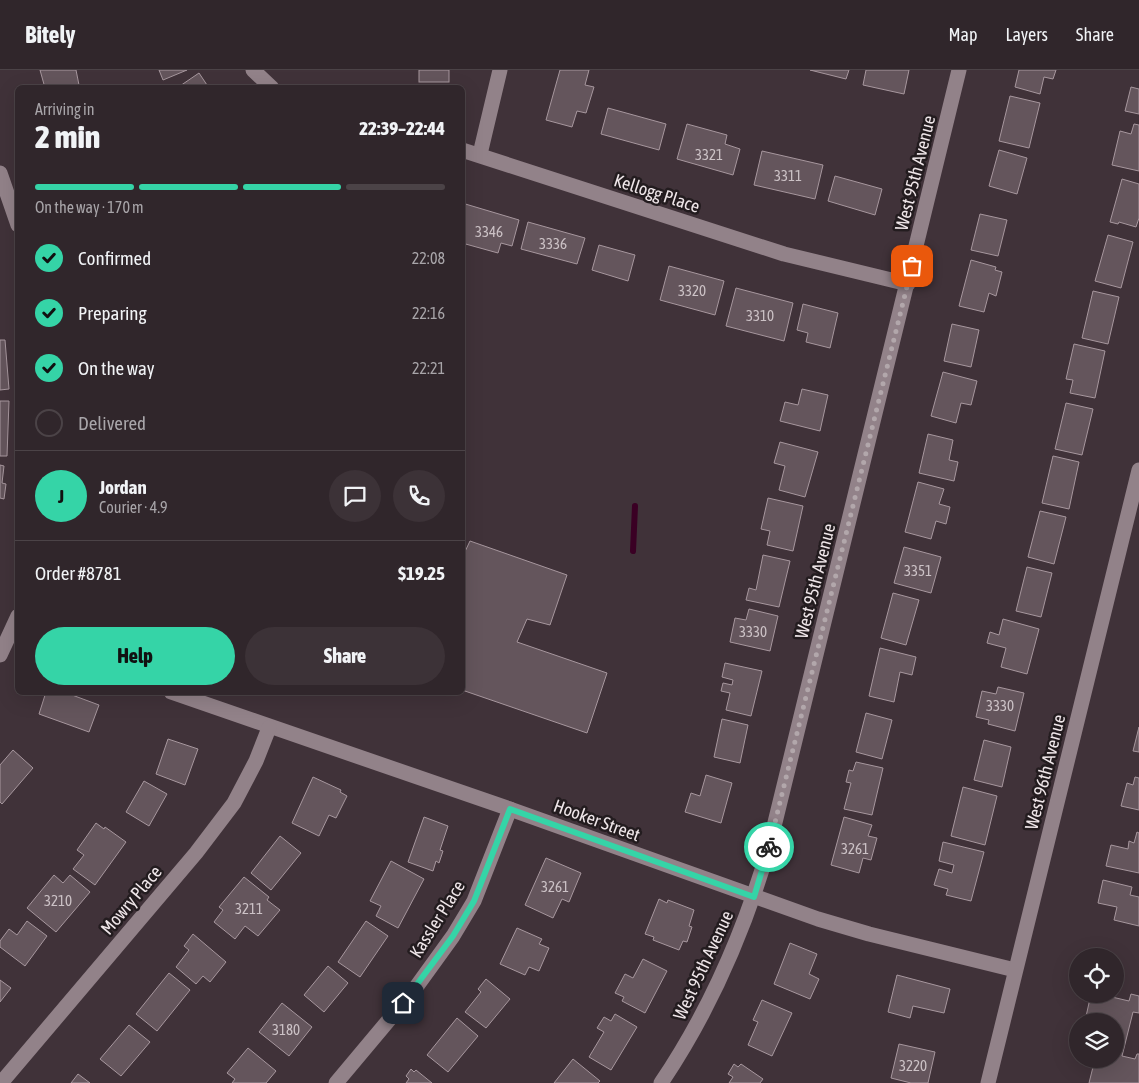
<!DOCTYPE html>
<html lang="en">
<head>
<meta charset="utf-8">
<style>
	body { margin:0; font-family:"Asap Condensed",sans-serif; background:#3c3237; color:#f1f3f6; height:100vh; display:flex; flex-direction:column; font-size:19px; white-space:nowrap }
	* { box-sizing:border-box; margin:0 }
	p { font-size:16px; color:#a8a5a9 }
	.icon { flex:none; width:28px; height:28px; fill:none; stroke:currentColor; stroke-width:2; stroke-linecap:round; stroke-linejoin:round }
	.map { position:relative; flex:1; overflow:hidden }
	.side { position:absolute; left:15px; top:15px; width:450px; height:610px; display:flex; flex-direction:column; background:#30262b; border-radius:8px; box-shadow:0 5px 20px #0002,0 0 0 1px #4b4347 }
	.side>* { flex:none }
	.controls { position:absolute; left:1069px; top:878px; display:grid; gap:10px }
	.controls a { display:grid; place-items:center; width:55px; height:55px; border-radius:50%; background:#30262b; box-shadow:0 5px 20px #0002,0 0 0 1px #4b4347; font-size:25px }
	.pin { position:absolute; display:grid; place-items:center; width:42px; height:42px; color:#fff; margin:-21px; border-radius:10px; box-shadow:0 2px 8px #0006 }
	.courier { position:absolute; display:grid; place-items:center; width:50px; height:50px; margin:-25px; border:4px solid #35d4a7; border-radius:50%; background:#fff; color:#222; box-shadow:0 1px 6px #0007 }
	.summary em { font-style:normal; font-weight:800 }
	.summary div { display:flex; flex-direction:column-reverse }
	.summary { display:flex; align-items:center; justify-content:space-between; height:85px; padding:0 20px }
	h1 { font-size:32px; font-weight:800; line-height:38px }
	.bar { display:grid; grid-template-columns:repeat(4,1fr); gap:8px 5px; align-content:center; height:60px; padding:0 20px }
	.bar i { height:6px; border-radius:4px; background:#4b4347 }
	.bar .current { background:#35d4a7 }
	.bar p { grid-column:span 4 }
	.line { display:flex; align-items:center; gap:12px; padding:0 20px; border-top:1px solid #4b4347 }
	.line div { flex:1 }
	.round { display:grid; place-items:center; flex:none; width:52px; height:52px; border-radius:26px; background:#3c3237 }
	ol { padding:0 20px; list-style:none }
	li { display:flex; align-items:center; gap:15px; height:55px }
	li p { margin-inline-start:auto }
	li .icon { padding:5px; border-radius:50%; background:#35d4a7; color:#111; stroke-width:4 }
	li:last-child { color:#a8a5a9 }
	li i { width:28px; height:28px; border:2px solid #4b4347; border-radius:50% }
	.cta { display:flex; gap:10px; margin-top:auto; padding:10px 20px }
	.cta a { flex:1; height:58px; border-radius:30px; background:#35d4a7; color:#111; font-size:20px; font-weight:800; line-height:58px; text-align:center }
	.cta a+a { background:#3c3237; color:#f1f3f6 }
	header { display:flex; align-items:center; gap:30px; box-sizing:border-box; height:70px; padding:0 25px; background:#30262b; border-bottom:1px solid #4b4347 }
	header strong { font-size:24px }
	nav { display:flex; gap:28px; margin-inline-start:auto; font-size:18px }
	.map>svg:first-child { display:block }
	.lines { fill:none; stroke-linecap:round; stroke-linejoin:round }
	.stream { stroke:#3a0024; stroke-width:6 }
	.building { fill:#64555c; stroke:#a7979e }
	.street { stroke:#928289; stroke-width:15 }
	.secondary { stroke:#928289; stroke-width:15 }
	.done { stroke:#b2a7ab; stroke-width:5; stroke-dasharray:0 9 }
	.route { stroke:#35d4a7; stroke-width:6 }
	.labels { text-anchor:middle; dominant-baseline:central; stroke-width:5; stroke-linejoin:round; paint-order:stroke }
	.number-label { font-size:15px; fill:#ccc2c6 }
	.street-label { font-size:18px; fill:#efe6e9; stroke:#231c1f }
</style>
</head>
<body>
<header>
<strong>Bitely</strong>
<nav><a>Map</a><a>Layers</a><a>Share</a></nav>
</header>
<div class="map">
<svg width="1139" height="1013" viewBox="0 0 1139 1013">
	<rect width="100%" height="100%" fill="#403239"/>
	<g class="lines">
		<path class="stream" d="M633 481 635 436"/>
	</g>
	<g class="building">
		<path d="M40 0H76L79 15 67 18H45Z"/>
		<path d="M159 0H187L163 10Z"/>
		<rect x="419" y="0" width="30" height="12"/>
		<path d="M560 0H589L585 15 594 17 586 43 577 41 572 57 546 50Z"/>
		<path d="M810 0H849L846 9Z"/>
		<path d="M866 0H909L904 24 863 15Z"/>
		<path d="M1019 0H1056L1053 9 1044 7 1040 24 1015 17Z"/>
		<path d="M199 3 209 18H177Z"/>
		<path d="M1131 17 1139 19V44L1125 41Z"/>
		<path d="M1010 26 1040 33 1029 78 999 71Z"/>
		<path d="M608 38 666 54 659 80 601 64Z"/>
		<path d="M687 54 727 65 725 74 740 79 733 105 677 89Z"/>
		<path d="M1134 54 1139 55V101L1112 95 1120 61 1131 64Z"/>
		<path d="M999 80 1027 88 1017 124 989 116Z"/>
		<path d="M762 81 823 95 815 129 754 115Z"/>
		<path d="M835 106 882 119 875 145 828 131Z"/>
		<path d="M1122 109 1139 114V148L1136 157 1119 152 1118 154 1110 152Z"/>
		<path d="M462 133 519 150 512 176 501 173 498 183 462 173Z"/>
		<path d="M980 144 1007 150 998 186 971 180Z"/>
		<path d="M528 152 585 168 577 194 521 179Z"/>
		<path d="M1108 165 1133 172 1121 218 1095 211Z"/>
		<path d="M599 175 635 185 628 211 592 200Z"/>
		<path d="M971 190 996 197 995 200 1002 202 996 226 989 223 984 242 959 236Z"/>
		<path d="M669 196 724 211 715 245 660 230Z"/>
		<path d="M736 218 793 233 784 271 726 256Z"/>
		<path d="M1093 221 1119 227 1108 274 1082 268Z"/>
		<path d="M803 234 838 243 830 278 806 272 808 263 797 260Z"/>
		<path d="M952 254 979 260 971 297 944 291Z"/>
		<path d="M0 270H5L9 319 0 320Z"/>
		<path d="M1074 274 1105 281 1095 328 1070 323 1073 310 1066 309Z"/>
		<path d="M943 302 977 311 971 335 961 333 956 353 931 346Z"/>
		<path d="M802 319 828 325 820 361 780 351 785 332 798 335Z"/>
		<path d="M0 331H9L7 386H0Z"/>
		<path d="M1066 333 1093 339 1082 385 1055 379Z"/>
		<path d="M928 364 953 370 949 390 958 392 954 411 919 403Z"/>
		<path d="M780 372 818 382 805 427 779 420 785 396 774 393Z"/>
		<path d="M1053 386 1079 392 1069 439 1042 433Z"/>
		<path d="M0 395 4 396 2 413 6 414 4 429 0 428Z"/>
		<path d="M918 412 944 419 939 434 950 437 946 454 936 451 931 469 905 462Z"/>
		<path d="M768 428 803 436 793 481 767 475 770 461 761 459Z"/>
		<path d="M1040 441 1066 447 1054 494 1028 487Z"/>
		<path d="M470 471 567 505 550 555 527 549 517 572 607 603 587 663 462 620V488Z"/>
		<path d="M904 477 941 487 931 523 894 513Z"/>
		<path d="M763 485 790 491 779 537 746 530 749 518 756 520Z"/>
		<path d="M1027 497 1052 503 1041 547 1016 541Z"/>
		<path d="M893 523 919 530 906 575 881 568Z"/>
		<path d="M749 539 778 546 770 581 730 572 735 548 746 550Z"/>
		<path d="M1003 549 1039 559 1027 604 1001 597 1006 578 987 573 990 562 999 565Z"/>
		<path d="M880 578 916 587 912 605 900 602 894 632 869 626Z"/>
		<path d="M725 593 762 601 751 646 726 640 730 623 721 621 723 613 732 615 733 610 722 607Z"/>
		<path d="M998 617 1024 623 1015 661 988 654 989 650 976 647 982 621 996 624Z"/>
		<path d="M46 622H64L99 635 89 662 39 644Z"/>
		<path d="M866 643 892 650 882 689 856 682Z"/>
		<path d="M722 649 748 655 740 693 714 687Z"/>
		<path d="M1139 657V682L1133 681Z"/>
		<path d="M168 669 198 679 185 715 156 704Z"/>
		<path d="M984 670 1011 677 1002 717 974 710Z"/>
		<path d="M13 680 33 698 2 734 0 732V695Z"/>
		<path d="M856 692 883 698 872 745 844 739 851 713 846 712 849 700 853 701Z"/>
		<path d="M706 705 732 713 721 753 685 742 691 723 700 726Z"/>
		<path d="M313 707 341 720 340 722 347 726 336 748 329 745 319 766 292 753Z"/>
		<path d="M1135 707 1139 708V740L1121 736 1127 713 1133 715Z"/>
		<path d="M144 711 167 724 149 756 126 742Z"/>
		<path d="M963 717 997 726 985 775 951 766Z"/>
		<path d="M424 747 448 756 440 780 443 781 439 793 436 791 433 801 408 792Z"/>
		<path d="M844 747 872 755 868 766 877 768 871 790 863 788 859 803 831 795Z"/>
		<path d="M96 753 104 759 105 757 126 772 95 815 73 799 84 785 77 780Z"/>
		<path d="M1137 762 1139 763V803L1106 796 1111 775 1128 779 1129 771 1134 773Z"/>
		<path d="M280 766 301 783 271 820 251 803Z"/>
		<path d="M943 772 984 782 971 831 946 825 948 819 934 815 939 799 952 803 954 795 939 791Z"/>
		<path d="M546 788 581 803 569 832 562 829 553 848 525 835Z"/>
		<path d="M391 791 424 809 398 858 376 846 381 836 370 831Z"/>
		<path d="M54 805 63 813 70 805 90 822 56 862 27 838Z"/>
		<path d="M244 807 269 827 267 830 280 840 258 866 245 856 235 869 214 852 223 840 219 837Z"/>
		<path d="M1103 810 1132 817 1130 825 1139 827V856L1114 850 1117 837 1098 833Z"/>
		<path d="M659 829 667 833 668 830 694 840 689 856 692 857 687 872 683 871 679 880 653 870 654 867 645 864Z"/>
		<path d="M27 851 47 866 25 896 0 877V871L9 859 17 865Z"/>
		<path d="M366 851 388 866 360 907 338 892Z"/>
		<path d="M517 858 542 869 539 874 549 878 539 901 529 897 525 905 500 894Z"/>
		<path d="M193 864 226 892 210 912 203 906 196 914 176 897 189 880 184 876Z"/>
		<path d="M790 873 817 884 809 904 819 909 810 929 774 914Z"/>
		<path d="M643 889 667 901 645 943 622 931 624 927 615 923 625 904 633 908Z"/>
		<path d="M328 896 348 913 324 942 304 925Z"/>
		<path d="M169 903 190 920 157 961 136 944Z"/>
		<path d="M897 905 950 919 944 943 913 936 910 948 888 942Z"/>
		<path d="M486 909 510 929 486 958 465 942 481 922 478 919Z"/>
		<path d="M0 910 11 918 0 932Z"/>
		<path d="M1091 924H1099L1129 931 1131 924 1139 926V943L1133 942 1122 986 1135 989 1137 984H1139V1013H1089L1095 989H1115V951H1085Z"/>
		<path d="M762 930 792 943 772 986 748 975 758 952 753 950Z"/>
		<path d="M282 933 312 957 289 986 259 962Z"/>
		<path d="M615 944 637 957 611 1000 589 987 604 962 597 958 604 947 611 951Z"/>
		<path d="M457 948 478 966 448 1002 427 985Z"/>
		<path d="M129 955 150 972 121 1006 100 989Z"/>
		<path d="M899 974 935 982 928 1013H911L891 1008Z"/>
		<path d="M248 978 276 1001 266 1013H232L235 1009 227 1003Z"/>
		<path d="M573 989 600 1011 598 1013H554Z"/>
		<path d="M734 994 738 997 741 994 763 1009 760 1013H729L733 1007 728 1004Z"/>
		<path d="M411 999 414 1002 416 1000 432 1013H406L409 1009 406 1006Z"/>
		<path d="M78 1004 90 1013H71Z"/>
	</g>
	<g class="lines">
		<g class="street">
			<path d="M253 0 272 18"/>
			<path d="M462 80 784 184 908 214"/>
			<path d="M480 84 500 0"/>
			<path d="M0 103 18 155"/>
			<path d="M0 585 18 546"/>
			<path d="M171 622 510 739 818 849 869 864 1015 900"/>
			<path d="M1 1013 196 783 234 733 256 691 269 658"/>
			<path d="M336 1013 414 920 453 866 474 831 510 739"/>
			<path d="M661 1013C711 939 744 862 769 777L959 0"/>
		</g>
		<path class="secondary" d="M988 1013 1139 400"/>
	</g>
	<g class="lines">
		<path class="done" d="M769 777 912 196"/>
		<path class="route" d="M403 933 453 866 474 831 510 739 754 827 769 777"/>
	</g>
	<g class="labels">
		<g class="number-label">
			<text x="709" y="84">3321</text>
			<text x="788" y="105">3311</text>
			<text x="489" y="161">3346</text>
			<text x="553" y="173">3336</text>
			<text x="692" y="220">3320</text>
			<text x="760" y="245">3310</text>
			<text x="918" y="500">3351</text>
			<text x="753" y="561">3330</text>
			<text x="1000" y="635">3330</text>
			<text x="855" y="778">3261</text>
			<text x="555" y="816">3261</text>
			<text x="58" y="830">3210</text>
			<text x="249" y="838">3211</text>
			<text x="286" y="959">3180</text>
			<text x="913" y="995">3220</text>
		</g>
		<g class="street-label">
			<text transform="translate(915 103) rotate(-76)">West 95th Avenue</text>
			<text transform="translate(657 123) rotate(18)">Kellogg Place</text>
			<text transform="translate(815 511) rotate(-76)">West 95th Avenue</text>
			<text transform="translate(1045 702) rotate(-76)">West 96th Avenue</text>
			<text transform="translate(597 750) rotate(20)">Hooker Street</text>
			<text transform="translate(131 830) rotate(-50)">Mowry Place</text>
			<text transform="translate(437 849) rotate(-58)">Kassler Place</text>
			<text transform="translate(703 895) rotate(-65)">West 95th Avenue</text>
		</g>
	</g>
</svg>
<div class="controls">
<a><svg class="icon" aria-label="locate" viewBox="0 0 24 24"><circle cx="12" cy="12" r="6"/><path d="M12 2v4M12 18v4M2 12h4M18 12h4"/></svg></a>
<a><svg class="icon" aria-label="layers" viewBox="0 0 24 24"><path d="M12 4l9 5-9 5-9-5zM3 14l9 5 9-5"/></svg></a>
</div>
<div class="pin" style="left:912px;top:196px;background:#ea580c"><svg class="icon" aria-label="bag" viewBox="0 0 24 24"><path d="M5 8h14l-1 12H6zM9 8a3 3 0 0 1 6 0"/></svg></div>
<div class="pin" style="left:403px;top:933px;background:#1f2937"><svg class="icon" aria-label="home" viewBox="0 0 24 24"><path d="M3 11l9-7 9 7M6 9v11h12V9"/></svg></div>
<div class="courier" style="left:769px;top:777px"><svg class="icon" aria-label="bike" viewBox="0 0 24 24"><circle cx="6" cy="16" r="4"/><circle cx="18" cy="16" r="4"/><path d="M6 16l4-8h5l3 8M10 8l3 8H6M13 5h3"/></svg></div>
<section class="side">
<div class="summary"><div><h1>2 min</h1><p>Arriving in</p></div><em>22:39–22:44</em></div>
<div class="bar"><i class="current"></i><i class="current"></i><i class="current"></i><i></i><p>On the way · 170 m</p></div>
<ol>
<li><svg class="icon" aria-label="check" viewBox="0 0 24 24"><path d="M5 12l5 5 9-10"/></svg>Confirmed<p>22:08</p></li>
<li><svg class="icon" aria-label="check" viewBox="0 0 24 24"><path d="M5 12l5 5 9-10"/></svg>Preparing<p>22:16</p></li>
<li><svg class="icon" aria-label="check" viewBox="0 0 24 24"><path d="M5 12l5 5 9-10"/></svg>On the way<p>22:21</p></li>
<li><i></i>Delivered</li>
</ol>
<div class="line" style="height:90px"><b class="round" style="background:#35d4a7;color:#111">J</b><div><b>Jordan</b><p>Courier · 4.9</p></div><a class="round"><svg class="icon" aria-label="chat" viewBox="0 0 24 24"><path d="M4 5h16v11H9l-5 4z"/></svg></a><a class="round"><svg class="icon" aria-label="phone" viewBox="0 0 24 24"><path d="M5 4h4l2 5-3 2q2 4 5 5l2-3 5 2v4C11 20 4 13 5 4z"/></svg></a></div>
<div class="line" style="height:65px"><div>Order #8781</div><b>$19.25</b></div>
<div class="cta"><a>Help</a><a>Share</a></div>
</section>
</div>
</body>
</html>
